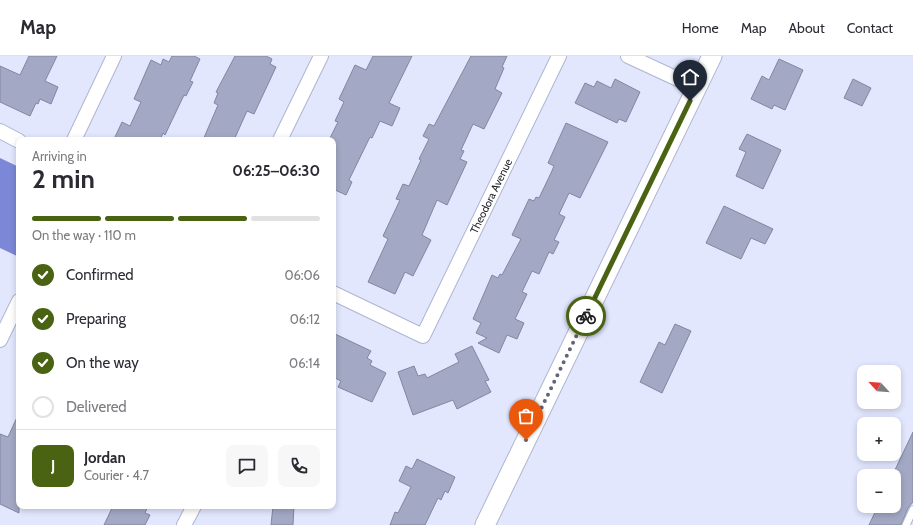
<!DOCTYPE html>
<html lang="en">
<head>
<meta charset="utf-8">
<style>
	body { margin:0; font-family:Cabin,sans-serif; background:#f7f7f7; color:#2b2b33; height:100vh; display:flex; flex-direction:column; font-size:15px; white-space:nowrap }
	* { box-sizing:border-box; margin:0 }
	p { font-size:13px; color:#7c7c81 }
	.icon { flex:none; width:22px; height:22px; fill:none; stroke:currentColor; stroke-width:2; stroke-linecap:round; stroke-linejoin:round }
	.map { position:relative; flex:1; overflow:hidden }
	.sheet { position:absolute; left:16px; top:81px; width:320px; height:372px; display:flex; flex-direction:column; background:#fff; border-radius:8px; box-shadow:0 2px 6px #0003 }
	.sheet>* { flex:none }
	.needle { width:26px; rotate:296deg }
	.fabs { position:absolute; left:857px; top:309px; display:grid; gap:8px }
	.fabs a { display:grid; place-items:center; width:44px; height:44px; border-radius:8px; background:#fff; box-shadow:0 2px 6px #0003; font-size:20px }
	.pin { position:absolute; display:grid; place-items:center; width:34px; height:34px; color:#fff; margin:-41px -17px; border-radius:50% 50% 50% 0; rotate:-45deg; box-shadow:0 0 4px #0007 }
	.pin .icon { rotate:45deg }
	.courier { position:absolute; display:grid; place-items:center; width:40px; height:40px; margin:-20px; border:3px solid #4a6313; border-radius:50%; background:#fff; color:#222; box-shadow:0 1px 5px #0007 }
	.overview em { font-style:normal; font-weight:700 }
	.overview div { display:flex; flex-direction:column-reverse }
	.overview { display:flex; align-items:center; justify-content:space-between; height:68px; padding:0 16px }
	h1 { font-size:26px; font-weight:700; line-height:30px }
	.bar { display:grid; grid-template-columns:repeat(4,1fr); gap:6px 4px; align-content:center; height:48px; padding:0 16px }
	.bar i { height:5px; border-radius:3px; background:#e1e1e2 }
	.bar .active { background:#4a6313 }
	.bar p { grid-column:span 4 }
	.line { display:flex; align-items:center; gap:10px; padding:0 16px; border-top:1px solid #e1e1e2 }
	.line div { flex:1 }
	.round { display:grid; place-items:center; flex:none; width:42px; height:42px; border-radius:8px; background:#f7f7f7 }
	ol { padding:0 16px; list-style:none }
	li { display:flex; align-items:center; gap:12px; height:44px }
	li p { margin-inline-start:auto }
	li .icon { padding:4px; border-radius:50%; background:#4a6313; color:#fff; stroke-width:4 }
	li:last-child { color:#7c7c81 }
	li i { width:22px; height:22px; border:2px solid #e1e1e2; border-radius:50% }
	header { display:flex; align-items:center; gap:24px; box-sizing:border-box; height:56px; padding:0 20px; background:#fff; border-bottom:1px solid #e1e1e2 }
	header strong { font-size:19px }
	nav { display:flex; gap:22px; margin-inline-start:auto; font-size:14px }
	.map>svg:first-child { display:block }
	.water { fill:#7c88d7 }
	.building { fill:#a3a9c4; stroke:#8187a1 }
	.lines { fill:none; stroke-linecap:round; stroke-linejoin:round }
	.lane-casing { stroke:#afb4d0; stroke-width:9 }
	.street-casing { stroke:#afb4d0; stroke-width:16 }
	.secondary-casing { stroke:#afb4d0; stroke-width:21 }
	.lane { stroke:#fff; stroke-width:7 }
	.street { stroke:#fff; stroke-width:14 }
	.secondary { stroke:#fff; stroke-width:19 }
	.done { stroke:#636676; stroke-width:4; stroke-dasharray:0 7.2 }
	.route { stroke:#4a6313; stroke-width:5 }
	.labels { text-anchor:middle; dominant-baseline:central; stroke-width:4; stroke-linejoin:round; paint-order:stroke }
	.street-label { font-size:11px; fill:#1f212c; stroke:#fff }
</style>
</head>
<body>
<header>
<strong>Map</strong>
<nav><a>Home</a><a>Map</a><a>About</a><a>Contact</a></nav>
</header>
<div class="map">
<svg width="913" height="469" viewBox="0 0 913 469">
	<rect width="100%" height="100%" fill="#e2e7fe"/>
	<path class="water" d="M0 102 19 111V201L0 192Z"/>
	<g class="building">
		<path d="M29 0H57L45 25 58 31 51 48 40 43 38 48 36 47 30 60 0 46V10L20 19Z"/>
		<path d="M172 0H194L200 3 190 25 193 26 186 40 184 39 165 79 163 77 160 84H122L115 81 122 66 130 70 141 46 134 43 151 4 161 9 163 3 169 6Z"/>
		<path d="M235 0H266L272 3 270 8 276 11 254 58 247 55 234 84H203L218 49 214 47 218 37 216 36Z"/>
		<path d="M373 0H412L389 47 400 52 392 70 380 65 372 82 370 81 349 124 352 126 346 139 333 133V84H329L338 66 335 65 344 46 339 43 355 9 366 14Z"/>
		<path d="M471 0H507L502 11 504 12 495 33 502 37 484 73 473 68 461 94 464 95 460 103 467 106 447 149 437 144 422 179 431 184 413 220 405 216 395 238 368 226 388 183 383 180 400 144 396 143 403 128 409 130 421 104 419 103 429 83 423 80 429 68 434 70Z"/>
		<path d="M779 3 803 14 785 54 774 49 772 53 751 43 762 20 769 24Z"/>
		<path d="M615 23 640 36 626 66 619 63 617 67 575 47 585 27 594 31 597 25 611 32Z"/>
		<path d="M853 23 871 32 862 50 844 42Z"/>
		<path d="M566 67 608 86 580 142 569 137 559 158 565 161 554 184 559 186 553 198 549 196 539 218 532 215 522 236 527 238 515 263 524 267 517 283 507 279 499 297 478 287 487 282 476 277 481 267 473 263 492 219 498 222 500 218 502 219 521 183 512 179 529 143 534 145 536 141 539 142 551 117 554 110 548 107Z"/>
		<path d="M747 78 781 94 763 133 736 120 746 96 739 93Z"/>
		<path d="M724 150 773 173 765 188 751 182 741 203 706 187Z"/>
		<path d="M675 268 691 275 662 337 640 326 659 286 665 289Z"/>
		<path d="M333 277 371 295 367 302 372 305 370 309 386 317 372 346 338 331 341 325 333 321Z"/>
		<path d="M472 290 489 324 485 325 491 336 457 353 453 344 413 359 398 316 414 310 418 320 425 318 427 322 459 306 455 298Z"/>
		<path d="M19 357V457L0 448V378L8 381Z"/>
		<path d="M913 376V446L908 452 901 469H869L878 450H894V416Z"/>
		<path d="M417 403 455 421 448 437 445 435 441 444 438 442 425 469H390L395 456 398 457 411 431 399 425 406 410 412 413Z"/>
		<path d="M113 450H148L145 457 150 459 145 469H104Z"/>
		<path d="M273 450H294L293 469H271Z"/>
	</g>
	<g class="lines">
		<g class="lane-casing">
			<path id="lane" d="M906 469 913 454"/>
		</g>
		<g class="street-casing">
			<g id="street">
				<path d="M628 0 697 32"/>
				<path d="M0 75 19 85"/>
				<path d="M74 84 114 0"/>
				<path d="M280 84 321 0"/>
				<path d="M333 237 423 280 559 0"/>
				<path d="M0 284 19 245"/>
				<path d="M184 469 194 450"/>
			</g>
		</g>
		<g class="secondary-casing">
			<path id="secondary" d="M485 469 712 0"/>
		</g>
		<use href="#lane" class="lane"/>
		<use href="#street" class="street"/>
		<use href="#secondary" class="secondary"/>
	</g>
	<g class="lines">
		<path class="done" d="M526 384 586 260"/>
		<path class="route" d="M586 260 690 45"/>
	</g>
	<g class="labels">
		<g class="street-label">
			<text transform="translate(491 140) rotate(-64)">Theodora Avenue</text>
		</g>
	</g>
</svg>
<div class="fabs">
<a><svg class="needle" viewBox="-14 -14 28 28"><path d="M0-13l5 13h-10z" fill="#e53935"/><path d="M0 13l5-13h-10z" fill="#7c7c81"/></svg></a>
<a>+</a>
<a>−</a>
</div>
<div class="pin" style="left:526px;top:384px;background:#ea580c"><svg class="icon" aria-label="bag" viewBox="0 0 24 24"><path d="M5 8h14l-1 12H6zM9 8a3 3 0 0 1 6 0"/></svg></div>
<div class="pin" style="left:690px;top:45px;background:#1f2937"><svg class="icon" aria-label="home" viewBox="0 0 24 24"><path d="M3 11l9-7 9 7M6 9v11h12V9"/></svg></div>
<div class="courier" style="left:586px;top:260px"><svg class="icon" aria-label="bike" viewBox="0 0 24 24"><circle cx="6" cy="16" r="4"/><circle cx="18" cy="16" r="4"/><path d="M6 16l4-8h5l3 8M10 8l3 8H6M13 5h3"/></svg></div>
<section class="sheet">
<div class="overview"><div><h1>2 min</h1><p>Arriving in</p></div><em>06:25–06:30</em></div>
<div class="bar"><i class="active"></i><i class="active"></i><i class="active"></i><i></i><p>On the way · 110 m</p></div>
<ol>
<li><svg class="icon" aria-label="check" viewBox="0 0 24 24"><path d="M5 12l5 5 9-10"/></svg>Confirmed<p>06:06</p></li>
<li><svg class="icon" aria-label="check" viewBox="0 0 24 24"><path d="M5 12l5 5 9-10"/></svg>Preparing<p>06:12</p></li>
<li><svg class="icon" aria-label="check" viewBox="0 0 24 24"><path d="M5 12l5 5 9-10"/></svg>On the way<p>06:14</p></li>
<li><i></i>Delivered</li>
</ol>
<div class="line" style="height:72px"><b class="round" style="background:#4a6313;color:#fff">J</b><div><b>Jordan</b><p>Courier · 4.7</p></div><a class="round"><svg class="icon" aria-label="chat" viewBox="0 0 24 24"><path d="M4 5h16v11H9l-5 4z"/></svg></a><a class="round"><svg class="icon" aria-label="phone" viewBox="0 0 24 24"><path d="M5 4h4l2 5-3 2q2 4 5 5l2-3 5 2v4C11 20 4 13 5 4z"/></svg></a></div>
</section>
</div>
</body>
</html>
